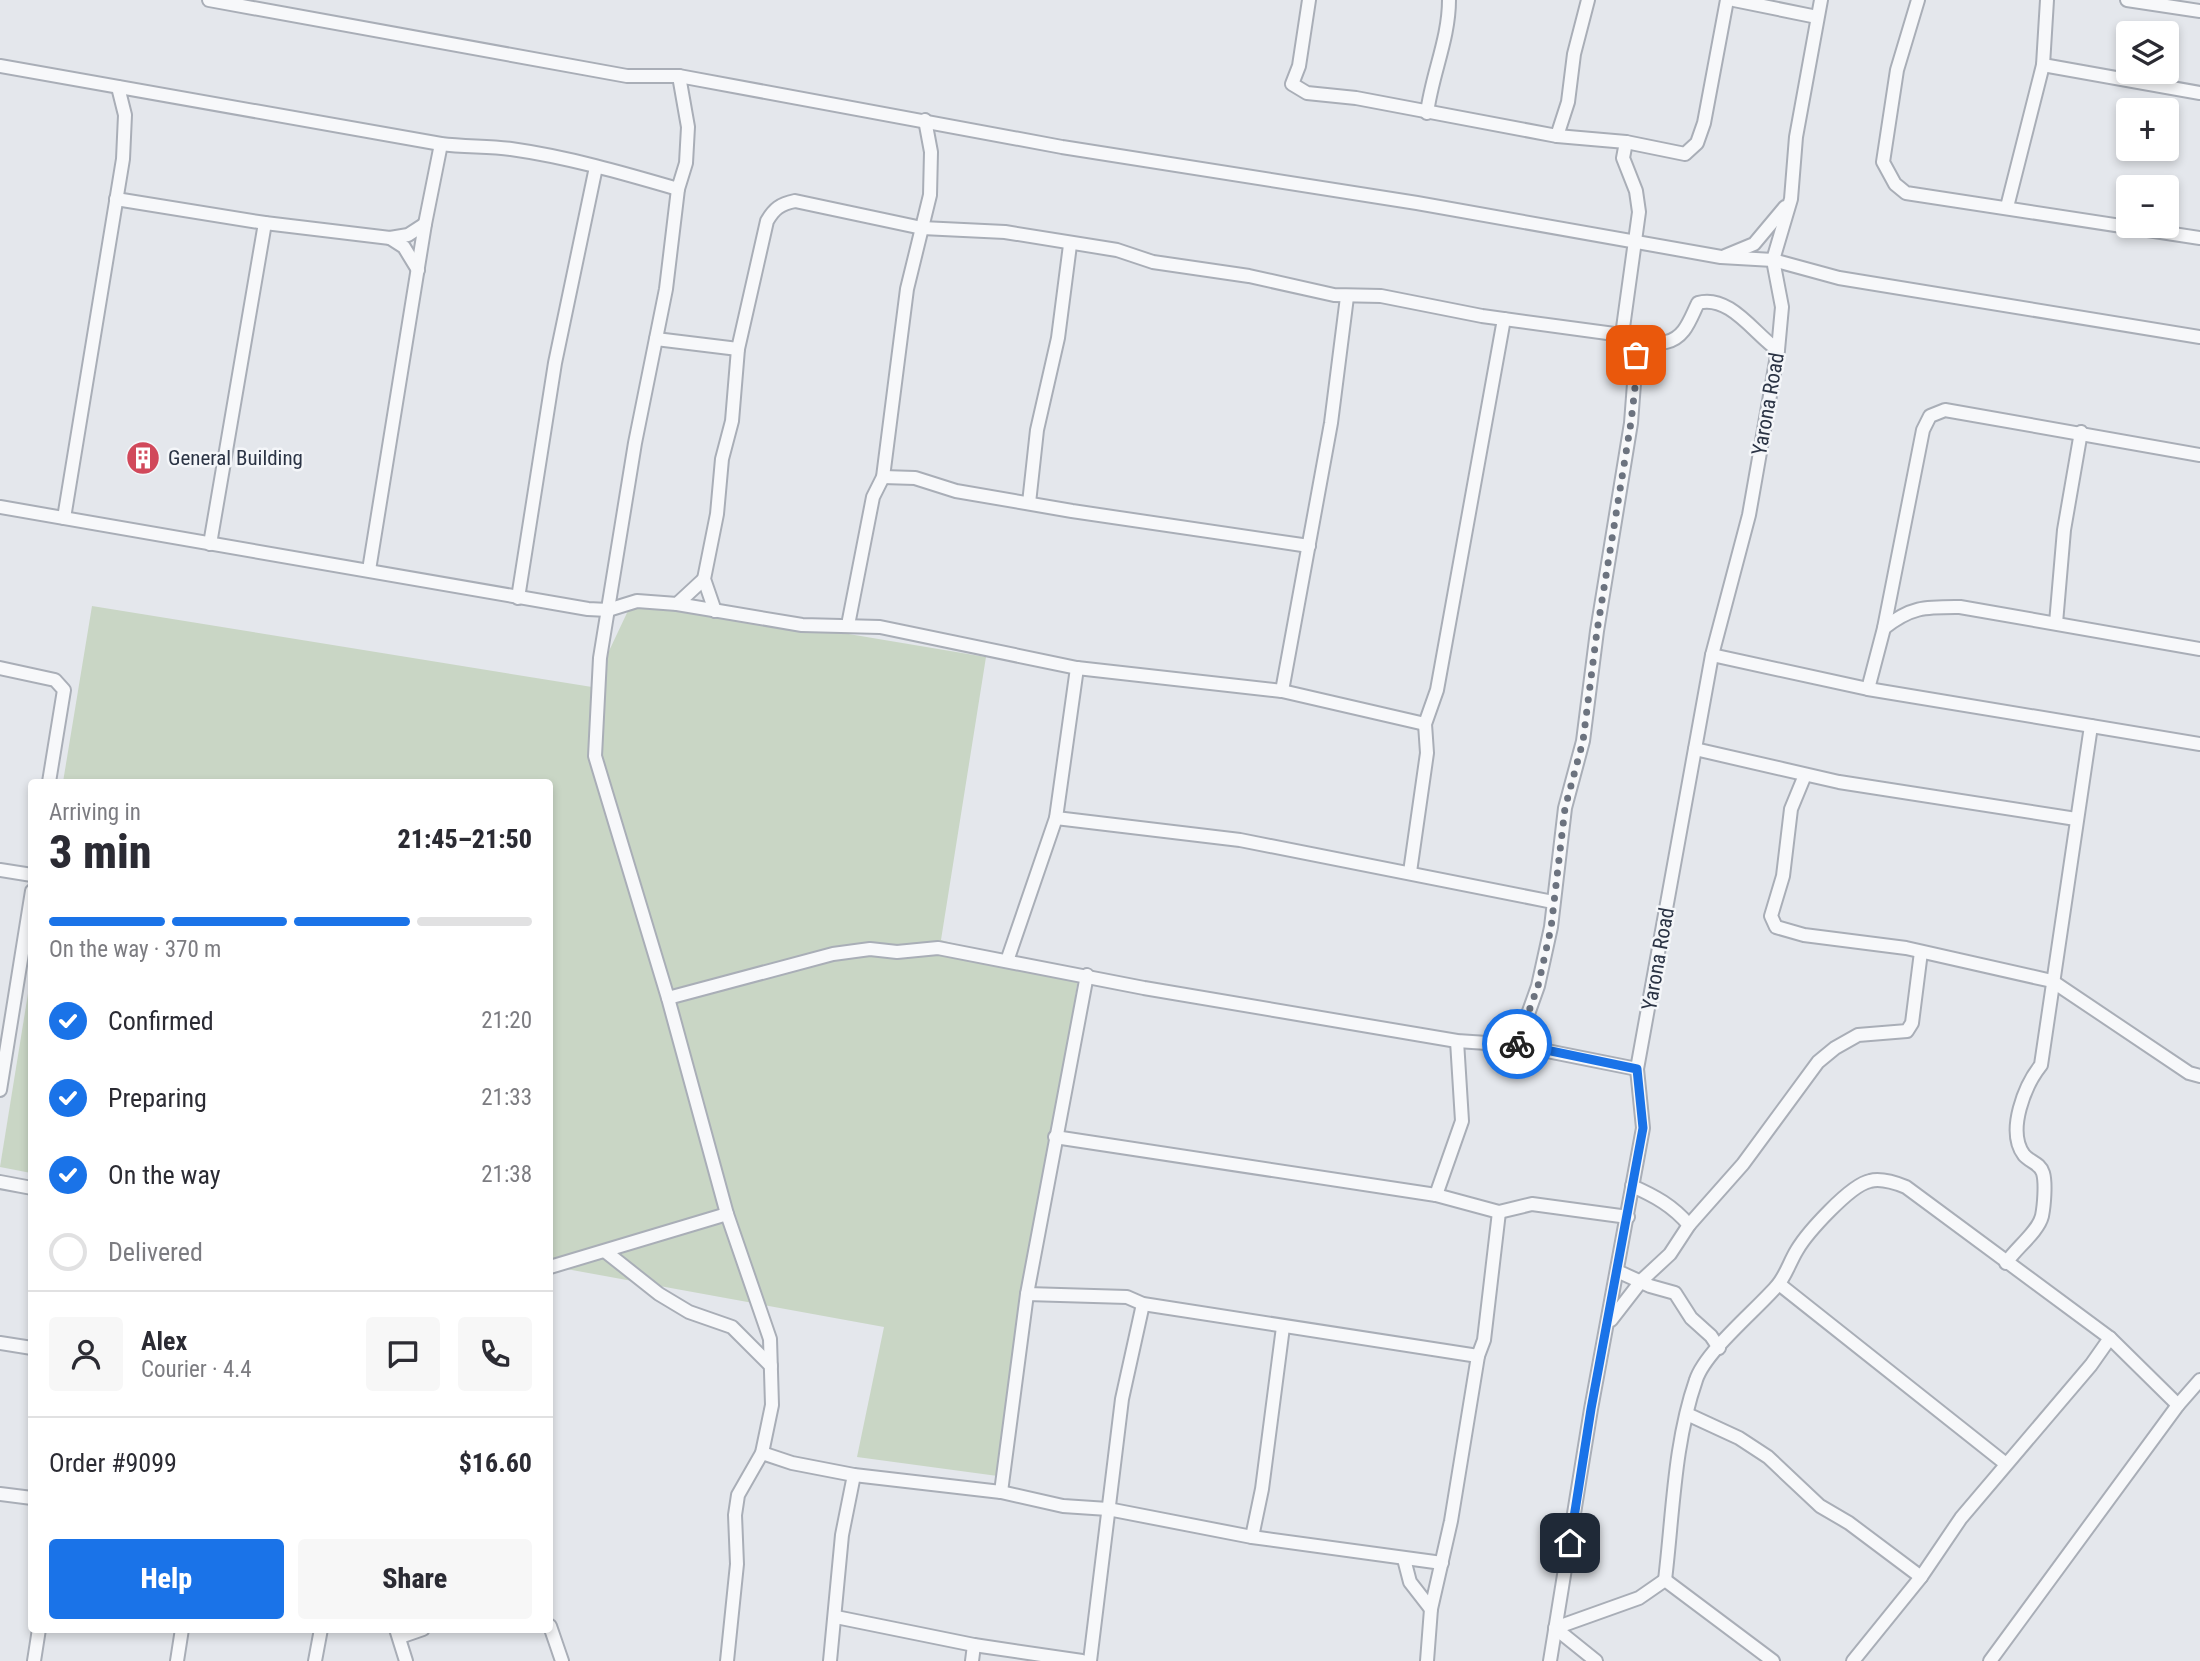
<!DOCTYPE html>
<html lang="en">
<head>
<meta charset="utf-8">
<style>
	body { margin:0; font-family:"Roboto Condensed",sans-serif; background:#f7f7f7; color:#2b2b33; height:100vh; display:flex; flex-direction:column; font-size:26px; white-space:nowrap }
	* { box-sizing:border-box; margin:0 }
	p { font-size:23px; color:#7c7c81 }
	.icon { flex:none; width:38px; height:38px; fill:none; stroke:currentColor; stroke-width:2; stroke-linecap:round; stroke-linejoin:round }
	.map { position:relative; flex:1; overflow:hidden }
	.details { position:absolute; left:28px; top:779px; width:525px; height:854px; display:flex; flex-direction:column; background:#fff; border-radius:7px; box-shadow:0 4px 10px #0003 }
	.details>* { flex:none }
	.tools { position:absolute; left:2116px; top:21px; display:grid; gap:14px }
	.tools a { display:grid; place-items:center; width:63px; height:63px; border-radius:7px; background:#fff; box-shadow:0 4px 10px #0003; font-size:35px }
	.pin { position:absolute; display:grid; place-items:center; width:60px; height:60px; color:#fff; margin:-30px; border-radius:14px; box-shadow:0 4px 10px #0006 }
	.courier { position:absolute; display:grid; place-items:center; width:70px; height:70px; margin:-35px; border:5px solid #1a73e8; border-radius:50%; background:#fff; color:#222; box-shadow:0 2px 9px #0007 }
	.overview em { font-style:normal; font-weight:800 }
	.overview div { display:flex; flex-direction:column-reverse }
	.overview { display:flex; align-items:center; justify-content:space-between; height:119px; padding:0 21px }
	h1 { font-size:46px; font-weight:800; line-height:52px }
	.bar { display:grid; grid-template-columns:repeat(4,1fr); gap:10px 7px; align-content:center; height:84px; padding:0 21px }
	.bar i { height:9px; border-radius:5px; background:#e1e1e2 }
	.bar .selected { background:#1a73e8 }
	.bar p { grid-column:span 4 }
	.line { display:flex; align-items:center; gap:18px; padding:0 21px; border-top:2px solid #e1e1e2 }
	.line div { flex:1 }
	.round { display:grid; place-items:center; flex:none; width:74px; height:74px; border-radius:7px; background:#f7f7f7 }
	ol { padding:0 21px; list-style:none }
	li { display:flex; align-items:center; gap:21px; height:77px }
	li p { margin-inline-start:auto }
	li .icon { padding:7px; border-radius:50%; background:#1a73e8; color:#fff; stroke-width:4 }
	li:last-child { color:#7c7c81 }
	li i { width:38px; height:38px; border:4px solid #e1e1e2; border-radius:50% }
	.primary-button { display:flex; gap:14px; margin-top:auto; padding:14px 21px }
	.primary-button a { flex:1; height:80px; border-radius:7px; background:#1a73e8; color:#fff; font-size:28px; font-weight:800; line-height:80px; text-align:center }
	.primary-button a+a { background:#f7f7f7; color:#2b2b33 }
	.map>svg:first-child { display:block }
	.green { fill:#c9d6c5 }
	.lines { fill:none; stroke-linecap:round; stroke-linejoin:round }
	.street-casing { stroke:#a9aeb7; stroke-width:16 }
	.street { stroke:#f7f8fa; stroke-width:12 }
	.done { stroke:#6c737f; stroke-width:7; stroke-dasharray:0 12.6 }
	.route { stroke:#1a73e8; stroke-width:9 }
	.labels { text-anchor:middle; dominant-baseline:central; stroke-width:5; stroke-linejoin:round; paint-order:stroke }
	.street-label { font-size:21px; fill:#2b3445; stroke:#f4f6f9 }
	.poi-label { font-size:21px; fill:#2b3445; stroke:#f4f6f9; text-anchor:start }
</style>
</head>
<body>
<div class="map">
<svg width="2200" height="1661" viewBox="0 0 2200 1661">
	<rect width="100%" height="100%" fill="#e4e7ec"/>
	<g class="green">
		<path d="M634 598 986 657 941 940 1078 978 1005 1477 857 1457 884 1327 550 1266V782H63L92 606 592 687Z"/>
		<path d="M31 975V1173L0 1167Z"/>
	</g>
	<g class="lines">
		<g class="street-casing">
			<g id="street">
				<path d="M209 0 627 76H679L1062 147 1417 203 1721 257 1773 260 1839 278 2200 337"/>
				<path d="M1309 0 1299 66 1292 84 1307 93 1356 98 1557 136 1626 142 1685 154 1697 143 1704 123 1727 0"/>
				<path d="M1734 0 1817 17"/>
				<path d="M1918 0 1897 70 1883 162 1895 184 1906 193 2200 238"/>
				<path d="M2127 0 2200 11"/>
				<path d="M2043 65 2200 93"/>
				<path d="M0 66 441 144C464 147 488 146 511 149 568 157 623 173 678 189"/>
				<path d="M679 76 688 127 686 163 678 189 666 289 635 443 600 658 595 756 668 998 727 1214 770 1339 772 1405 762 1453 738 1495 735 1515 737 1564 727 1661"/>
				<path d="M1427 113C1432 74 1449 39 1449 0"/>
				<path d="M1557 136 1568 102 1574 54 1588 0"/>
				<path d="M116 199 265 223 390 238 408 235 425 224"/>
				<path d="M2007 207 2043 65 2047 0"/>
				<path d="M390 238 404 247 418 270"/>
				<path d="M1725 256 1754 244 1785 207"/>
				<path d="M656 339 738 349"/>
				<path d="M1637 344C1647 341 1656 344 1666 342 1685 338 1690 319 1698 303 1730 294 1755 335 1778 350"/>
				<path d="M883 477 915 478 956 491 1072 511 1309 546"/>
				<path d="M1029 503 1037 430 1058 338 1070 245"/>
				<path d="M0 507 588 609 608 610 637 601 677 604 802 625 880 627 1077 668 1282 691 1425 724"/>
				<path d="M64 518 123 159 125 115 118 87"/>
				<path d="M210 544 265 223"/>
				<path d="M369 570 425 224 441 144"/>
				<path d="M518 598 555 363 596 167"/>
				<path d="M677 604 704 579"/>
				<path d="M715 611 704 579 717 514 722 459 732 421 738 349 767 221C774 209 780 204 795 201L922 228 1005 232 1117 250 1153 262 1249 276 1334 295 1381 296 1482 316 1622 335 1639 212 1636 191 1623 158 1626 142"/>
				<path d="M2056 623 2064 530 2081 432"/>
				<path d="M848 625 873 497 883 477 907 289 930 195 931 152 925 120"/>
				<path d="M1884 628C1912 606 1926 607 1960 607L2200 649"/>
				<path d="M1712 655 1868 689 2200 744"/>
				<path d="M0 668 55 680 64 690 49 782"/>
				<path d="M1868 689 1884 628 1923 430 1930 416 1945 410 2200 455"/>
				<path d="M1282 691 1331 423 1347 297"/>
				<path d="M1695 749 1839 782 2076 819"/>
				<path d="M1805 775 1791 809 1783 876 1771 916 1776 927 1804 935 1906 948 2052 981 2189 1073 2200 1076"/>
				<path d="M1056 818 1240 840 1553 902"/>
				<path d="M0 870 32 875"/>
				<path d="M1410 872 1427 753 1425 724 1437 690 1504 319"/>
				<path d="M1007 961 1056 818 1077 668"/>
				<path d="M668 998 833 954 870 949 897 952 938 948 1144 988 1457 1041 1517 1045 1637 1069"/>
				<path d="M1517 1045 1538 986 1551 927 1565 808 1583 741 1597 631 1631 423 1637 344 1622 335"/>
				<path d="M0 1090 32 891"/>
				<path d="M1055 1137 1436 1195 1499 1212 1532 1204 1628 1217"/>
				<path d="M0 1182 32 1188"/>
				<path d="M1632 1186C1655 1196 1673 1206 1689 1225"/>
				<path d="M1436 1195 1462 1121 1457 1041"/>
				<path d="M606 1252 659 1294 689 1312 732 1327 771 1366"/>
				<path d="M2006 1263C2015 1249 2038 1232 2042 1216 2044 1206 2046 1183 2043 1173 2040 1163 2030 1162 2024 1155 2006 1131 2025 1085 2041 1065L2091 726"/>
				<path d="M550 1267 727 1214"/>
				<path d="M1617 1271 1650 1286 1675 1293 1691 1318 1711 1336 1719 1348"/>
				<path d="M1779 1284 2006 1464"/>
				<path d="M1027 1294 1127 1297 1143 1304 1478 1356"/>
				<path d="M1611 1320 1642 1280 1670 1254 1689 1225 1743 1164 1818 1062 1835 1048 1858 1035 1907 1031 1912 1023 1921 952"/>
				<path d="M0 1343 32 1348"/>
				<path d="M1687 1414 1739 1438 1768 1457 1820 1506 1849 1523 1921 1577"/>
				<path d="M762 1453 792 1463 854 1475 1001 1492 1063 1506 1108 1509 1252 1537 1442 1563"/>
				<path d="M1001 1492 1027 1294 1087 975"/>
				<path d="M0 1494 32 1498"/>
				<path d="M1252 1537 1262 1489 1283 1327"/>
				<path d="M1404 1559 1410 1582 1431 1609"/>
				<path d="M1665 1580C1673 1514 1674 1443 1696 1380 1705 1352 1755 1311 1776 1287 1786 1276 1789 1263 1797 1250 1807 1233 1850 1185 1870 1181 1881 1178 1896 1183 1906 1187L2110 1338 2178 1405"/>
				<path d="M1665 1580 1773 1661"/>
				<path d="M836 1617 974 1645 1082 1661"/>
				<path d="M550 1626 562 1661"/>
				<path d="M396 1629 406 1661"/>
				<path d="M400 1637 423 1629"/>
				<path d="M34 1661 39 1629"/>
				<path d="M177 1661 182 1629"/>
				<path d="M315 1661 321 1629"/>
				<path d="M830 1661 842 1535 854 1475"/>
				<path d="M972 1661 974 1645"/>
				<path d="M1090 1661 1122 1399 1143 1304"/>
				<path d="M1427 1661 1431 1609 1451 1521 1478 1356 1484 1340 1499 1212"/>
				<path d="M1550 1661 1591 1409 1643 1128 1637 1069 1712 655 1749 515 1778 350 1782 307 1773 260 1791 199 1796 137 1821 0"/>
				<path d="M1596 1661 1555 1628 1639 1598 1665 1580"/>
				<path d="M1853 1661 1921 1577 1961 1518 2091 1365 2110 1338"/>
				<path d="M1990 1661 2178 1405 2200 1380"/>
			</g>
		</g>
		<use href="#street" class="street"/>
	</g>
	<g class="lines">
		<path class="done" d="M1517 1044 1538 986 1551 928 1565 808 1583 741 1597 631 1631 422 1637 370 1636 355"/>
		<path class="route" d="M1517 1044 1637 1069 1643 1128 1591 1409 1570 1543"/>
	</g>
	<defs>
		<g id="building-disc" transform="scale(1.75)"><circle r="9.5" fill="#d1495b" stroke="#f4f6f9"/><path d="M-4-6H4V6H1V3H-1V6H-4ZM-2.5-4.3h1.7v1.8h-1.7ZM.8-4.3h1.7v1.8H.8ZM-2.5-1h1.7V.8h-1.7ZM.8-1h1.7V.8H.8Z" fill="#fff"/></g>
	</defs>
	<g fill-rule="evenodd">
		<use href="#building-disc" x="143" y="458"/>
	</g>
	<g class="labels">
		<g class="street-label">
			<text transform="translate(1768 404) rotate(-80)">Yarona Road</text>
			<text transform="translate(1658 959) rotate(-80)">Yarona Road</text>
		</g>
		<g class="poi-label">
			<text x="168" y="458">General Building</text>
		</g>
	</g>
</svg>
<div class="tools">
<a><svg class="icon" aria-label="layers" viewBox="0 0 24 24"><path d="M12 4l9 5-9 5-9-5zM3 14l9 5 9-5"/></svg></a>
<a>+</a>
<a>−</a>
</div>
<div class="pin" style="left:1636px;top:355px;background:#ea580c"><svg class="icon" aria-label="bag" viewBox="0 0 24 24"><path d="M5 8h14l-1 12H6zM9 8a3 3 0 0 1 6 0"/></svg></div>
<div class="pin" style="left:1570px;top:1543px;background:#1f2937"><svg class="icon" aria-label="home" viewBox="0 0 24 24"><path d="M3 11l9-7 9 7M6 9v11h12V9"/></svg></div>
<div class="courier" style="left:1517px;top:1044px"><svg class="icon" aria-label="bike" viewBox="0 0 24 24"><circle cx="6" cy="16" r="4"/><circle cx="18" cy="16" r="4"/><path d="M6 16l4-8h5l3 8M10 8l3 8H6M13 5h3"/></svg></div>
<section class="details">
<div class="overview"><div><h1>3 min</h1><p>Arriving in</p></div><em>21:45–21:50</em></div>
<div class="bar"><i class="selected"></i><i class="selected"></i><i class="selected"></i><i></i><p>On the way · 370 m</p></div>
<ol>
<li><svg class="icon" aria-label="check" viewBox="0 0 24 24"><path d="M5 12l5 5 9-10"/></svg>Confirmed<p>21:20</p></li>
<li><svg class="icon" aria-label="check" viewBox="0 0 24 24"><path d="M5 12l5 5 9-10"/></svg>Preparing<p>21:33</p></li>
<li><svg class="icon" aria-label="check" viewBox="0 0 24 24"><path d="M5 12l5 5 9-10"/></svg>On the way<p>21:38</p></li>
<li><i></i>Delivered</li>
</ol>
<div class="line" style="height:126px"><a class="round"><svg class="icon" aria-label="person" viewBox="0 0 24 24"><circle cx="12" cy="8" r="4"/><path d="M4 21q1-7 8-7t8 7"/></svg></a><div><b>Alex</b><p>Courier · 4.4</p></div><a class="round"><svg class="icon" aria-label="chat" viewBox="0 0 24 24"><path d="M4 5h16v11H9l-5 4z"/></svg></a><a class="round"><svg class="icon" aria-label="phone" viewBox="0 0 24 24"><path d="M5 4h4l2 5-3 2q2 4 5 5l2-3 5 2v4C11 20 4 13 5 4z"/></svg></a></div>
<div class="line" style="height:91px"><div>Order #9099</div><b>$16.60</b></div>
<div class="primary-button"><a>Help</a><a>Share</a></div>
</section>
</div>
</body>
</html>
